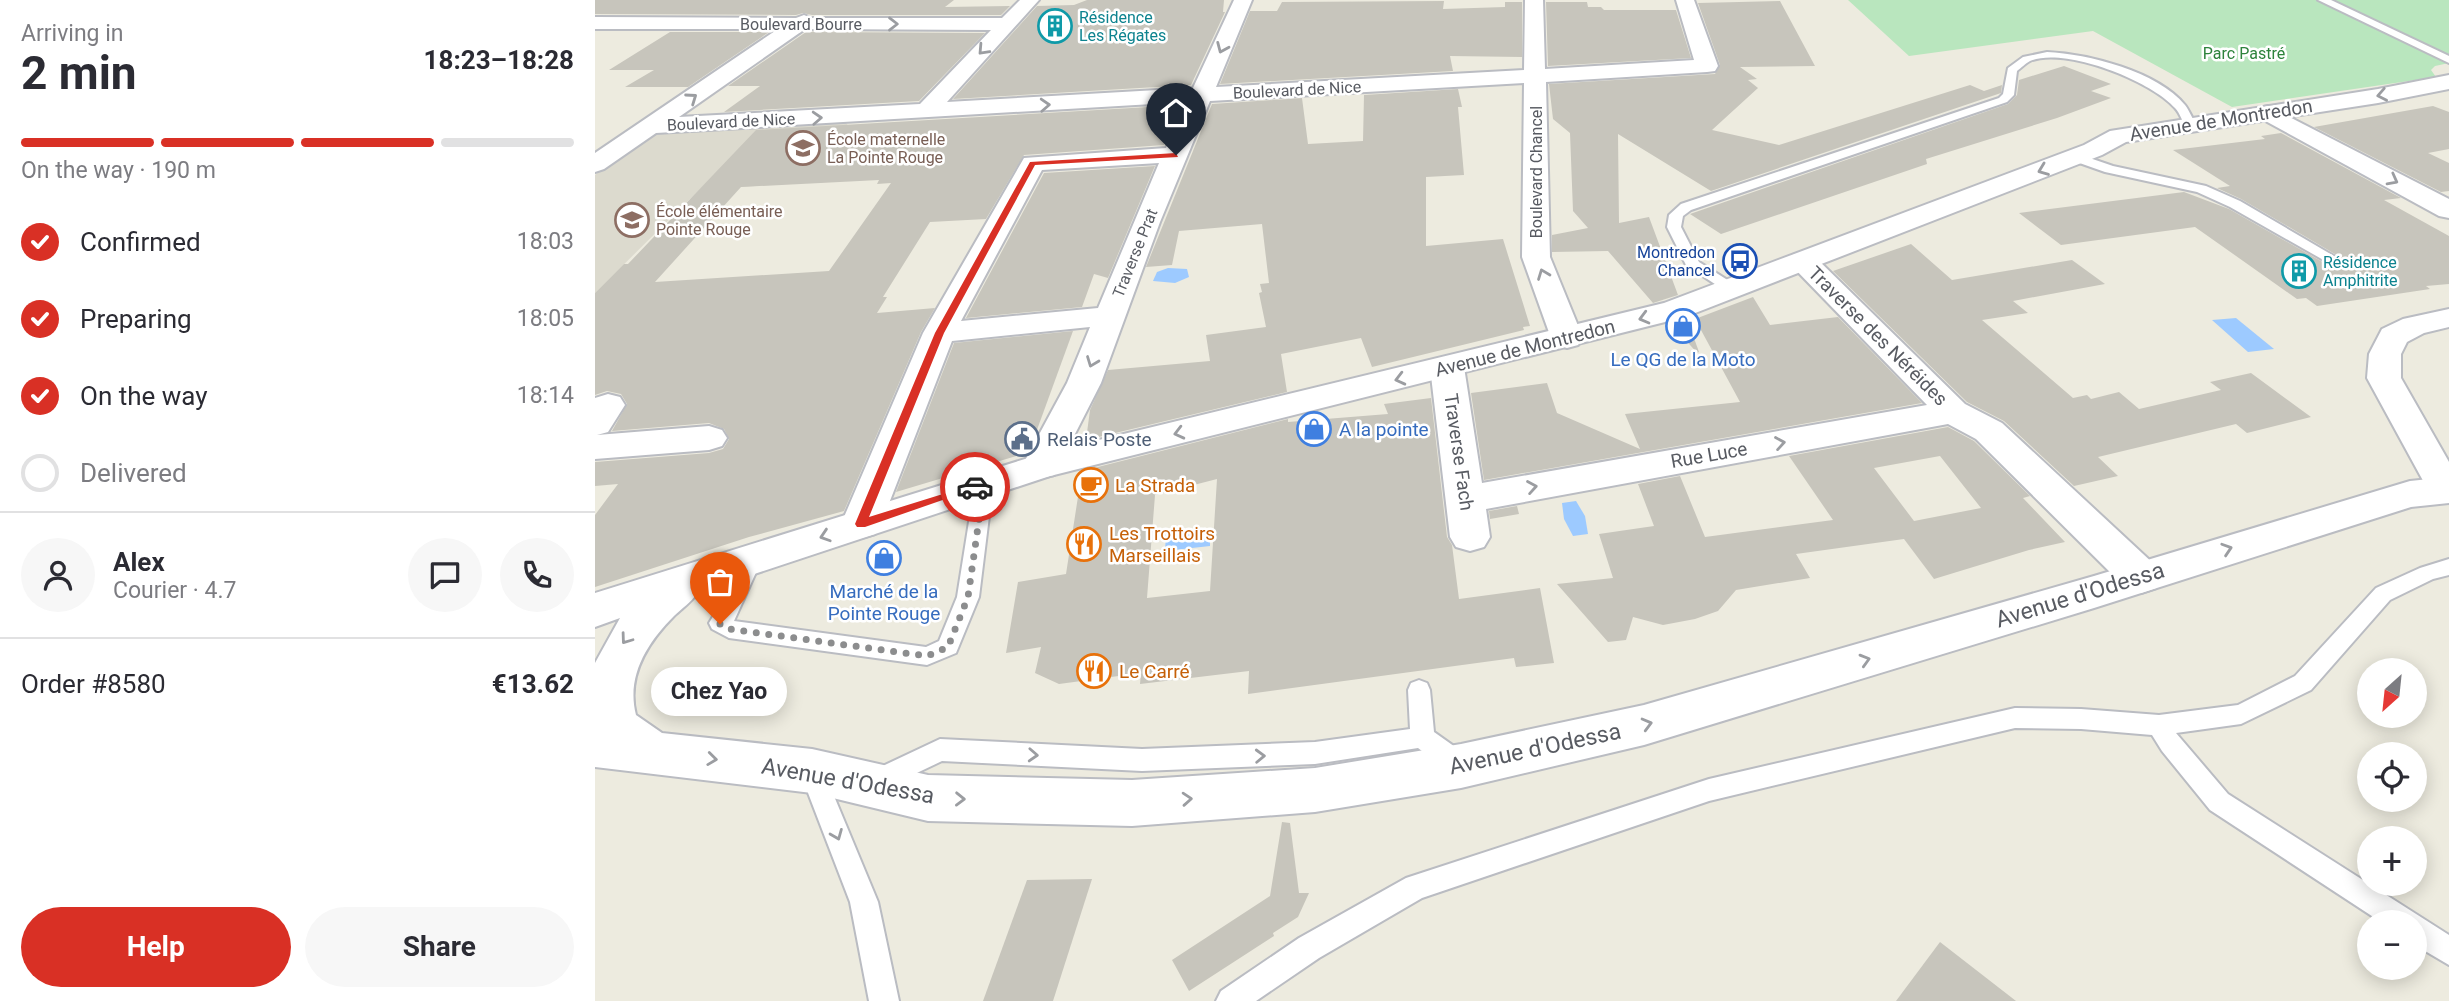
<!DOCTYPE html>
<html lang="en">
<head>
<meta charset="utf-8">
<style>
	body { margin:0; font-family:Roboto,sans-serif; background:#f7f7f7; color:#2b2b33; height:100vh; display:flex; flex-direction:column; font-size:26px; white-space:nowrap }
	* { box-sizing:border-box; margin:0 }
	p { font-size:23px; color:#7c7c81 }
	.icon { flex:none; width:38px; height:38px; fill:none; stroke:currentColor; stroke-width:2; stroke-linecap:round; stroke-linejoin:round }
	.map { position:relative; flex:1; overflow:hidden }
	.panel { display:flex; flex-direction:column; background:#fff; width:595px }
	.panel>* { flex:none }
	.needle { width:46px; rotate:207deg }
	.buttons { position:absolute; left:1762px; top:658px; display:grid; gap:14px }
	.buttons a { display:grid; place-items:center; width:70px; height:70px; border-radius:50%; background:#fff; box-shadow:0 4px 18px #0003; font-size:35px }
	.pin { position:absolute; display:grid; place-items:center; width:60px; height:60px; color:#fff; margin:-72px -30px; border-radius:50% 50% 50% 0; rotate:-45deg; box-shadow:0 0 7px #0007 }
	.pin .icon { rotate:45deg }
	.courier { position:absolute; display:grid; place-items:center; width:70px; height:70px; margin:-35px; border:5px solid #d93025; border-radius:50%; background:#fff; color:#222; box-shadow:0 2px 9px #0007 }
	.bubble { position:absolute; height:49px; border-radius:24px; background:#fff; box-shadow:0 4px 18px #0003; font-size:23px; font-weight:700; line-height:49px; text-align:center }
	.overview em { font-style:normal; font-weight:700 }
	.overview div { display:flex; flex-direction:column-reverse }
	.overview { display:flex; align-items:center; justify-content:space-between; height:119px; padding:0 21px }
	h1 { font-size:46px; font-weight:700; line-height:52px }
	.bar { display:grid; grid-template-columns:repeat(4,1fr); gap:10px 7px; align-content:center; height:84px; padding:0 21px }
	.bar i { height:9px; border-radius:5px; background:#e1e1e2 }
	.bar .current { background:#d93025 }
	.bar p { grid-column:span 4 }
	.line { display:flex; align-items:center; gap:18px; padding:0 21px; border-top:2px solid #e1e1e2 }
	.line div { flex:1 }
	.round { display:grid; place-items:center; flex:none; width:74px; height:74px; border-radius:37px; background:#f7f7f7 }
	ol { padding:0 21px; list-style:none }
	li { display:flex; align-items:center; gap:21px; height:77px }
	li p { margin-inline-start:auto }
	li .icon { padding:7px; border-radius:50%; background:#d93025; color:#fff; stroke-width:4 }
	li:last-child { color:#7c7c81 }
	li i { width:38px; height:38px; border:4px solid #e1e1e2; border-radius:50% }
	.action { display:flex; gap:14px; margin-top:auto; padding:14px 21px }
	.action a { flex:1; height:80px; border-radius:42px; background:#d93025; color:#fff; font-size:28px; font-weight:700; line-height:80px; text-align:center }
	.action a+a { background:#f7f7f7; color:#2b2b33 }
	main { display:flex; flex:1; min-height:0 }
	.map>svg:first-child { display:block }
	.education { fill:#dcdace }
	.green { fill:#b9e6be }
	.water { fill:#9dcaff }
	.building { fill:#c7c5bc; fill-rule:evenodd }
	.lines { fill:none; stroke-linecap:round; stroke-linejoin:round }
	.service-casing { stroke:#babcc2; stroke-width:4 }
	.minor-casing { stroke:#babcc2; stroke-width:4 }
	.tertiary-casing { stroke:#babcc2; stroke-width:4 }
	.service { fill:#fff; fill-rule:evenodd }
	.minor { fill:#fff; fill-rule:evenodd }
	.tertiary { fill:#fff; fill-rule:evenodd }
	.oneway { stroke:#9b9da1 }
	.route { fill:#d93025 }
	.done { stroke:#8c8d8e; stroke-width:7; stroke-dasharray:0 12.6 }
	.labels { text-anchor:middle; dominant-baseline:central; stroke-width:5; stroke-linejoin:round; paint-order:stroke }
	.far-culture-label { font-size:16px; fill:#0d838f; stroke:#fff; text-anchor:start }
	.far-street-label { font-size:16px; fill:#585b62; stroke:#fff }
	.far-park-label { font-size:16px; fill:#2e833c; stroke:#fff }
	.far-education-label { font-size:16px; fill:#785e54; stroke:#fff; text-anchor:start }
	.far-transit-label { font-size:16px; fill:#164399; stroke:#fff; text-anchor:end }
	.street-label { font-size:19px; fill:#585b62; stroke:#fff }
	.shop-label { font-size:19px; fill:#366cbe; stroke:#fff }
	.service-label { font-size:19px; fill:#4e5e75; stroke:#fff; text-anchor:start }
	.food-label { font-size:19px; fill:#c56008; stroke:#fff; text-anchor:start }
	.near-street-label { font-size:23px; fill:#585b62; stroke:#fff }
</style>
</head>
<body>
<main>
<section class="panel">
<div class="overview"><div><h1>2 min</h1><p>Arriving in</p></div><em>18:23–18:28</em></div>
<div class="bar"><i class="current"></i><i class="current"></i><i class="current"></i><i></i><p>On the way · 190 m</p></div>
<ol>
<li><svg class="icon" aria-label="check" viewBox="0 0 24 24"><path d="M5 12l5 5 9-10"/></svg>Confirmed<p>18:03</p></li>
<li><svg class="icon" aria-label="check" viewBox="0 0 24 24"><path d="M5 12l5 5 9-10"/></svg>Preparing<p>18:05</p></li>
<li><svg class="icon" aria-label="check" viewBox="0 0 24 24"><path d="M5 12l5 5 9-10"/></svg>On the way<p>18:14</p></li>
<li><i></i>Delivered</li>
</ol>
<div class="line" style="height:126px"><a class="round"><svg class="icon" aria-label="person" viewBox="0 0 24 24"><circle cx="12" cy="8" r="4"/><path d="M4 21q1-7 8-7t8 7"/></svg></a><div><b>Alex</b><p>Courier · 4.7</p></div><a class="round"><svg class="icon" aria-label="chat" viewBox="0 0 24 24"><path d="M4 5h16v11H9l-5 4z"/></svg></a><a class="round"><svg class="icon" aria-label="phone" viewBox="0 0 24 24"><path d="M5 4h4l2 5-3 2q2 4 5 5l2-3 5 2v4C11 20 4 13 5 4z"/></svg></a></div>
<div class="line" style="height:91px"><div>Order #8580</div><b>€13.62</b></div>
<div class="action"><a>Help</a><a>Share</a></div>
</section>
<div class="map">
<svg width="1854" height="1001" viewBox="0 0 1854 1001">
	<rect width="100%" height="100%" fill="#edebdf"/>
	<path class="education" d="M250 122 267 141 175 185 116 189 110 184 0 293V175L62 132Z"/>
	<path class="green" d="M1253 0H1854V63L1840 66 1836 70 1841 77 1637 107 1498 31 1314 56Z"/>
	<g class="water">
		<path d="M573 268 592 269 594 277 580 283 558 281 562 272Z"/>
		<path d="M1641 318 1679 349 1653 352 1617 320Z"/>
		<path d="M981 501 990 516 993 534 978 536 969 519 967 503Z"/>
		<path d="M615 530V546L570 551 571 535Z"/>
	</g>
	<g class="building">
		<path d="M0 0H359L350 7 415 6 406 15H217L208 13 201 15 0 14Z"/>
		<path d="M492 0H629L628 12H630L596 85 358 99 442 6 479 5Z"/>
		<path d="M849 1 848 9 910 7V2H927V57L855 56 858 71 625 84 655 11H682L687 2Z"/>
		<path d="M1185 1 1220 66 1145 67 1162 79 1153 80 1163 88 1117 130 1184 145 1375 85 1389 91 1407 85 1406 93 1116 191 1023 134 1024 223 1054 217 1083 295 1058 303 1013 251 957 252V235L993 228 978 211 975 133 958 119 954 84 1120 74 1125 65 1103 3Z"/>
		<path d="M951 2H992L993 7H1006L1009 10H1081L1096 58 953 66Z"/>
		<path d="M75 32H174L93 87H30L59 70H14Z"/>
		<path d="M211 32 390 33 324 101 129 112 165 86H133Z"/>
		<path d="M1469 66 1516 84 1496 91 1516 98 1462 118 1331 159 1332 164 1126 234 1095 214 1413 104 1422 95 1424 80Z"/>
		<path d="M863 89 867 107H863L869 175 831 177V246L908 239 935 326 928 327 929 330 777 367 766 338 686 354 692 392 491 440 495 410 513 370 615 361 611 335 671 327 664 293 667 292 665 284 674 283 667 224 584 231 577 265 551 267 617 104 707 98 713 144 768 141 769 95Z"/>
		<path d="M588 105 569 145 429 155 391 219 335 222 288 297H292L282 313 340 308 326 332 249 511 154 537 0 587V515L23 484 0 486V462L114 453 128 449 134 439 129 429 114 423 17 431 32 404 26 394 12 391 0 395V293L29 264H33L161 130ZM284 180 282 184 296 183 234 271 60 282 146 187Z"/>
		<path d="M1838 106 1854 112V149L1833 153 1854 163V191L1846 192 1719 127Z"/>
		<path d="M1686 133 1806 198 1789 200 1854 236V284L1831 286 1835 289 1722 306 1711 298 1702 299 1600 227 1466 245 1424 213 1589 192 1634 209 1731 264 1738 265 1746 260 1745 257 1646 199 1622 188 1635 186 1578 150 1670 139 1666 136Z"/>
		<path d="M560 166 513 278 499 274 487 307 371 318 449 173Z"/>
		<path d="M1316 244 1357 280 1477 260 1510 284 1418 301 1433 313 1387 320 1478 398 1492 395 1496 399 1524 392 1544 409 1626 390 1615 382 1656 373 1716 417 1652 433 1641 424 1503 457 1523 476 1479 486 1409 421 1372 402 1238 271Z"/>
		<path d="M1158 297 1175 325 1243 317 1327 403 889 480 876 393 952 383 962 413 1045 449 1030 414 1145 402 1100 319Z"/>
		<path d="M1092 319 1104 352 1102 353 1076 323Z"/>
		<path d="M478 331 439 438 431 453 301 492 359 343Z"/>
		<path d="M836 398 852 537 857 545 864 599 945 588 959 663 921 667 919 658 653 694 654 671 545 684 546 673 464 684 440 673 446 647 411 653 423 582 471 574 487 471 693 419V422L793 414 789 404ZM622 479 615 591 552 598 560 495Z"/>
		<path d="M1353 427 1379 441 1435 496 1428 498 1470 542 1434 550 1339 579 1309 539 1201 554 1215 578 1141 590 1123 611 1100 619 1068 625 1038 617 1031 640 1013 642 962 584 1018 578 1004 534 1059 526 1043 484 1085 476 1110 537 1238 520 1194 456ZM1345 456 1386 508 1319 521 1279 468Z"/>
		<path d="M922 506 924 514 895 519 894 511Z"/>
		<path d="M687 822 695 823 704 893H714L703 917 678 933 679 936 594 991 577 960 675 896Z"/>
		<path d="M497 879 458 1001H388L432 880Z"/>
		<path d="M1345 942 1421 1001H1301Z"/>
	</g>
	<g class="lines">
		<g class="service-casing">
			<g id="service">
				<path d="M1723 0H1736L1854 56V63Z"/>
				<path d="M1452 52C1493 54 1562 71 1590 105 1594 110 1597 118 1601 124L1591 127C1587 121 1585 113 1580 108 1557 81 1469 46 1435 61 1431 63 1426 68 1422 71L1419 95 1412 102 1096 210 1088 216 1086 227 1104 262 1142 286 1145 289 1142 292H1132L1091 265 1072 227 1074 215 1086 204 1404 98 1408 94 1413 68 1428 57Z"/>
				<path d="M1480 153 1518 166 1611 186 1645 201 1744 259 1737 263 1732 262 1635 207 1602 192 1510 172 1476 160V154Z"/>
				<path d="M389 478 396 479 398 484 384 597 361 653 332 665 134 638 117 629 114 623 133 592 150 554 157 551 164 554 167 559 139 621 331 647 344 641 362 597 380 484 382 479Z"/>
				<path d="M1854 559V575L1838 579 1795 600 1716 690 1646 724 1581 733 1633 794 1854 935V965L1820 945V922H1786L1615 810 1567 751 1557 735 1486 729 1420 728 1114 801 827 898 724 958 661 1001H621L626 991 704 938 811 878 1114 779 1420 708 1486 709 1564 715 1643 705 1700 676 1781 588 1825 568Z"/>
				<path d="M824 680 832 683 835 690 839 732 870 754 873 762 870 770 861 773 852 770 823 748 720 764 547 771 347 761 284 791 275 788 272 780 275 772 345 739 547 749 720 742 815 729 813 690 816 683Z"/>
				<path d="M217 761 226 764 229 772 283 902 304 1001H274L255 902 205 772 208 764Z"/>
			</g>
		</g>
		<g class="minor-casing">
			<g id="minor">
				<path d="M425 0H444L352 102 598 88 639 0H657L621 87 929 70 930 0H948L950 69 1099 60 1081 0H1099L1123 66 1120 71 1112 72 951 82 955 257 988 338 983 345 972 348 961 345 956 338 927 257 929 83 615 101 565 222 506 383 459 475 446 478 433 475 427 466 472 383 495 327 357 341 286 524 280 534 266 538 252 534 246 524 328 333 429 158 571 148 592 102 61 133 9 169 0 172V153L183 29H0V17L201 18 209 15 216 18H407ZM210 29 396 30 325 104 84 117ZM564 163 503 308 366 321 447 170Z"/>
				<path d="M1673 106 1854 199V218L1844 216 1665 118 1661 113 1665 108Z"/>
				<path d="M1208 252 1218 255 1370 404 1407 423 1561 566 1567 577 1561 588 1546 593 1531 588 1381 439 1353 424 891 509 895 537 889 547 875 551 861 547 855 537 835 367 840 360 852 357 864 360 869 367 887 483 1332 405 1198 267 1193 261 1198 255Z"/>
				<path d="M1854 309V327L1829 333 1812 342 1806 354V378L1854 462V502L1838 499 1772 378 1774 354 1787 329 1808 319Z"/>
				<path d="M13 394 25 397 30 405 13 432 2 435 114 426 127 430 132 438 127 446 114 450 0 459V398Z"/>
			</g>
		</g>
		<g class="tertiary-casing">
			<path id="tertiary" d="M1854 75V89L1783 103 1531 142 1507 155 1090 317 455 476 102 593C96 603 87 608 79 616 52 643 31 676 41 715L67 733 217 749 333 775 537 780 720 768 866 744 1049 705 1499 576 1815 481 1854 477V503L1816 507 1499 608 1049 745 866 788 720 812 537 826 333 821 217 793 0 767V663L25 618 0 627V593L446 454 1069 303 1489 145 1515 131 1783 89Z"/>
		</g>
		<use href="#service" class="service"/>
		<use href="#minor" class="minor"/>
		<use href="#tertiary" class="tertiary"/>
	</g>
	<defs><path id="oneway-chevron" d="M-2-3.5L2.5 0L-2 3.5" fill="none" stroke-width="1.6" stroke-linecap="round" stroke-linejoin="round" transform="scale(1.75)"/></defs>
	<g class="oneway">
		<use href="#oneway-chevron" transform="translate(298 24)"/>
		<use href="#oneway-chevron" transform="translate(627 48) rotate(113)"/>
		<use href="#oneway-chevron" transform="translate(388 50) rotate(133)"/>
		<use href="#oneway-chevron" transform="translate(1787 95) rotate(169)"/>
		<use href="#oneway-chevron" transform="translate(97 98) rotate(-35)"/>
		<use href="#oneway-chevron" transform="translate(450 105) rotate(-3)"/>
		<use href="#oneway-chevron" transform="translate(222 118) rotate(-3)"/>
		<use href="#oneway-chevron" transform="translate(1448 170) rotate(159)"/>
		<use href="#oneway-chevron" transform="translate(1798 180) rotate(28)"/>
		<use href="#oneway-chevron" transform="translate(948 274) rotate(-111)"/>
		<use href="#oneway-chevron" transform="translate(1049 318) rotate(165)"/>
		<use href="#oneway-chevron" transform="translate(497 362) rotate(111)"/>
		<use href="#oneway-chevron" transform="translate(805 379) rotate(166)"/>
		<use href="#oneway-chevron" transform="translate(584 433) rotate(166)"/>
		<use href="#oneway-chevron" transform="translate(1185 443) rotate(-10)"/>
		<use href="#oneway-chevron" transform="translate(937 487) rotate(-10)"/>
		<use href="#oneway-chevron" transform="translate(230 536) rotate(162)"/>
		<use href="#oneway-chevron" transform="translate(1632 549) rotate(-18)"/>
		<use href="#oneway-chevron" transform="translate(31 639) rotate(126)"/>
		<use href="#oneway-chevron" transform="translate(1270 660) rotate(-16)"/>
		<use href="#oneway-chevron" transform="translate(1052 724) rotate(-15)"/>
		<use href="#oneway-chevron" transform="translate(438 755) rotate(3)"/>
		<use href="#oneway-chevron" transform="translate(665 756) rotate(-2)"/>
		<use href="#oneway-chevron" transform="translate(117 759) rotate(7)"/>
		<use href="#oneway-chevron" transform="translate(365 799) rotate(1)"/>
		<use href="#oneway-chevron" transform="translate(592 799) rotate(-4)"/>
		<use href="#oneway-chevron" transform="translate(242 835) rotate(68)"/>
	</g>
	<path class="route" d="M581 153 583 157 440 165 349 333 274 517 380 484 385 487 270 527H262L260 524 340 333 435 162Z"/>
	<g class="lines">
		<path class="done" d="M125 624 134 629 332 656 353 647 373 597 389 484 380 487"/>
	</g>
	<defs>
		<g id="building-ring" transform="scale(1.75)"><circle r="9.5" fill="#fff" stroke="#0f9aa8" stroke-width="1.5"/><path d="M-4-6H4V6H1V3H-1V6H-4ZM-2.5-4.3h1.7v1.8h-1.7ZM.8-4.3h1.7v1.8H.8ZM-2.5-1h1.7V.8h-1.7ZM.8-1h1.7V.8H.8Z" fill="#0f9aa8"/></g>
		<g id="school-ring" transform="scale(1.75)"><circle r="9.5" fill="#fff" stroke="#8d6e63" stroke-width="1.5"/><path d="M0-5L7-2L0 1L-7-2ZM-4 1L0 2.5L4 1V4Q0 6-4 4Z" fill="#8d6e63"/></g>
		<g id="bus-ring" transform="scale(1.75)"><circle r="9.5" fill="#fff" stroke="#1a4fb4" stroke-width="1.5"/><path d="M-5-6H5V4H4V6H2V4H-2V6H-4V4H-5ZM-3.5-4V0h7V-4ZM-3.5 1.2v1.5H-2V1.2ZM2 1.2v1.5H3.5V1.2Z" fill="#1a4fb4"/></g>
		<g id="shop-ring" transform="scale(1.75)"><circle r="9.5" fill="#fff" stroke="#3f7fe0" stroke-width="1.5"/><path d="M-5-2.5h2.3a2.7 3.5 0 0 1 5.4 0H5L5.5 6h-11ZM-1.5-2.5h3a1.5 2.3 0 0 0-3 0Z" fill="#3f7fe0"/></g>
		<g id="civic-ring" transform="scale(1.75)"><circle r="9.5" fill="#fff" stroke="#5c6f8a" stroke-width="1.5"/><path d="M-.6-6.5H3V-4.5H.6V-3L4-1V1h2V6H-6V1h2V-1L-.6-3ZM-1.2 2.5V6h2.4V2.5Z" fill="#5c6f8a"/></g>
		<g id="cafe-ring" transform="scale(1.75)"><circle r="9.5" fill="#fff" stroke="#e8710a" stroke-width="1.5"/><path d="M-5.5-4.5H6V0H3Q3 3.5 0 3.5H-2.5Q-5.5 3.5-5.5 0ZM3-3.2v2h1.7v-2ZM-6 4.5H4V6H-6Z" fill="#e8710a"/></g>
		<g id="restaurant-ring" transform="scale(1.75)"><circle r="9.5" fill="#fff" stroke="#e8710a" stroke-width="1.5"/><path d="M-5-6h1v4h1v-4h1v4h1v-4h1v5L-1.5 .5V6h-2V.5L-5-1ZM5-6V6H3V1.5H1.5Q1.5-4 5-6Z" fill="#e8710a"/></g>
	</defs>
	<g fill-rule="evenodd">
		<use href="#building-ring" x="460" y="26"/>
		<use href="#school-ring" x="208" y="148"/>
		<use href="#school-ring" x="37" y="220"/>
		<use href="#bus-ring" x="1145" y="261"/>
		<use href="#building-ring" x="1704" y="271"/>
		<use href="#shop-ring" x="1088" y="326"/>
		<use href="#shop-ring" x="719" y="429"/>
		<use href="#civic-ring" x="427" y="439"/>
		<use href="#cafe-ring" x="496" y="485"/>
		<use href="#restaurant-ring" x="489" y="544"/>
		<use href="#shop-ring" x="289" y="558"/>
		<use href="#restaurant-ring" x="499" y="671"/>
	</g>
	<g class="labels">
		<g class="far-culture-label">
			<text x="484" y="17">Résidence<tspan x="484" dy="18">Les Régates</tspan></text>
			<text x="1728" y="262">Résidence<tspan x="1728" dy="18">Amphitrite</tspan></text>
		</g>
		<g class="far-street-label">
			<text x="206" y="24">Boulevard Bourre</text>
			<text transform="translate(702 90) rotate(-3)">Boulevard de Nice</text>
			<text transform="translate(136 122) rotate(-3)">Boulevard de Nice</text>
			<text transform="translate(941 172) rotate(-90)">Boulevard Chancel</text>
			<text transform="translate(540 253) rotate(-68)">Traverse Prat</text>
		</g>
		<g class="far-park-label">
			<text x="1649" y="53">Parc Pastré</text>
		</g>
		<g class="far-education-label">
			<text x="232" y="139">École maternelle<tspan x="232" dy="18">La Pointe Rouge</tspan></text>
			<text x="61" y="211">École élémentaire<tspan x="61" dy="18">Pointe Rouge</tspan></text>
		</g>
		<g class="far-transit-label">
			<text x="1120" y="252">Montredon<tspan x="1120" dy="18">Chancel</tspan></text>
		</g>
		<g class="street-label">
			<text transform="translate(1626 120) rotate(-9)">Avenue de Montredon</text>
			<text transform="translate(1283 336) rotate(45)">Traverse des Néréides</text>
			<text transform="translate(930 348) rotate(-14)">Avenue de Montredon</text>
			<text transform="translate(864 452) rotate(82)">Traverse Fach</text>
			<text transform="translate(1114 455) rotate(-10)">Rue Luce</text>
		</g>
		<g class="shop-label">
			<text x="1088" y="359">Le QG de la Moto</text>
			<text x="744" y="429" text-anchor="start">A la pointe</text>
			<text x="289" y="591">Marché de la<tspan x="289" dy="22">Pointe Rouge</tspan></text>
		</g>
		<g class="service-label">
			<text x="452" y="439">Relais Poste</text>
		</g>
		<g class="food-label">
			<text x="520" y="485">La Strada</text>
			<text x="514" y="533">Les Trottoirs<tspan x="514" dy="22">Marseillais</tspan></text>
			<text x="524" y="671">Le Carré</text>
		</g>
		<g class="near-street-label">
			<text transform="translate(1485 595) rotate(-17)">Avenue d'Odessa</text>
			<text transform="translate(940 749) rotate(-12)">Avenue d'Odessa</text>
			<text transform="translate(253 781) rotate(10)">Avenue d'Odessa</text>
		</g>
	</g>
</svg>
<div class="buttons">
<a><svg class="needle" viewBox="-14 -14 28 28"><path d="M0-13l5 13h-10z" fill="#e53935"/><path d="M0 13l5-13h-10z" fill="#7c7c81"/></svg></a>
<a><svg class="icon" aria-label="locate" viewBox="0 0 24 24"><circle cx="12" cy="12" r="6"/><path d="M12 2v4M12 18v4M2 12h4M18 12h4"/></svg></a>
<a>+</a>
<a>−</a>
</div>
<div class="pin" style="left:125px;top:624px;background:#ea580c"><svg class="icon" aria-label="bag" viewBox="0 0 24 24"><path d="M5 8h14l-1 12H6zM9 8a3 3 0 0 1 6 0"/></svg></div>
<div class="pin" style="left:581px;top:155px;background:#1f2937"><svg class="icon" aria-label="home" viewBox="0 0 24 24"><path d="M3 11l9-7 9 7M6 9v11h12V9"/></svg></div>
<div class="courier" style="left:380px;top:487px"><svg class="icon" aria-label="car" viewBox="0 0 24 24"><path d="M5 17H2v-5l4-1 3-4h7l3 4 3 1v5h-3M9 17h6M6 11h13"/><circle cx="7" cy="17" r="2"/><circle cx="17" cy="17" r="2"/></svg></div>
<div class="bubble" style="left:56px;top:667px;width:136px">Chez Yao</div>
</div>
</main>
</body>
</html>
